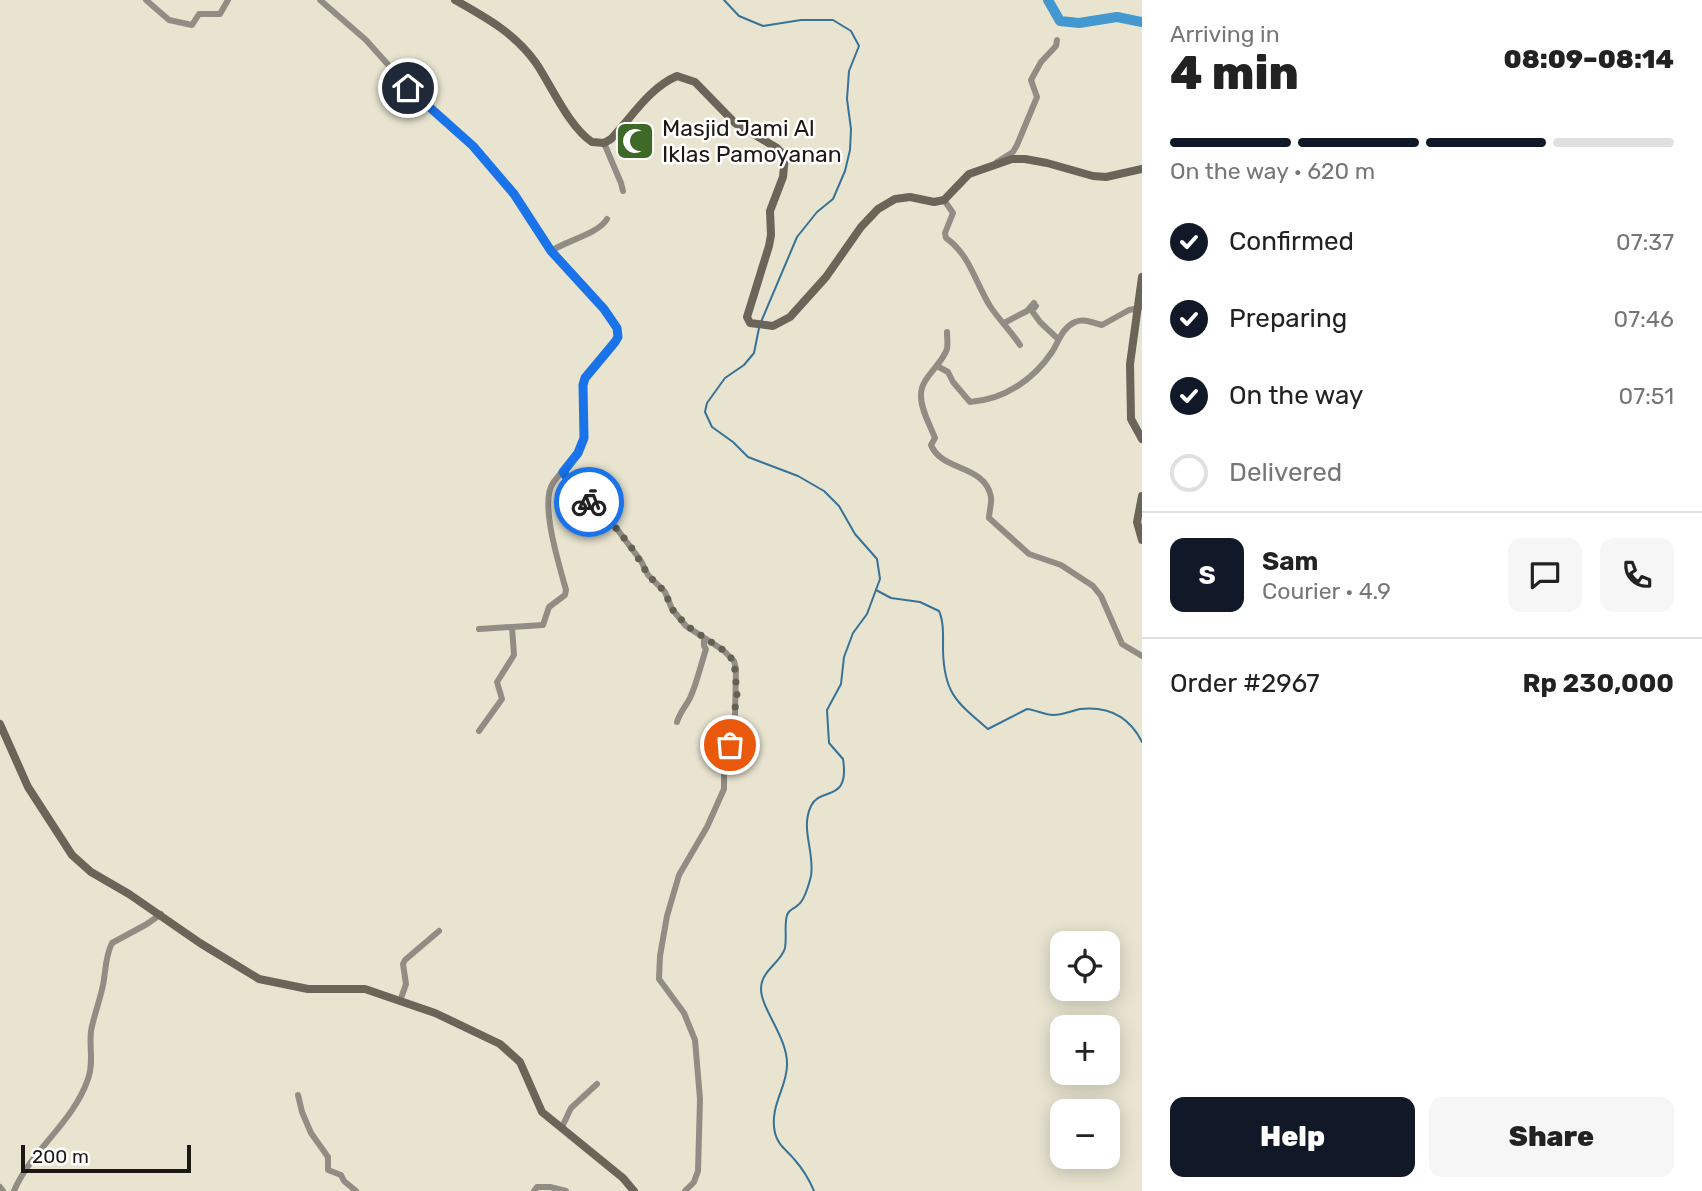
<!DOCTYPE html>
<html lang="en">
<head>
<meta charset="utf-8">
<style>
	body { margin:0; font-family:Rubik,sans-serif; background:#f6f6f6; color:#222; height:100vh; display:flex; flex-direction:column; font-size:26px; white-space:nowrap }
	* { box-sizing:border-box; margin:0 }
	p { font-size:23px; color:#767676 }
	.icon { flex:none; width:38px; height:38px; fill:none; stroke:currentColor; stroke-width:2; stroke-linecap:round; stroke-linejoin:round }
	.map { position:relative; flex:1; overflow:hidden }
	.side { display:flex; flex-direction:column; background:#fff; width:560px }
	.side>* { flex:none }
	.buttons { position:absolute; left:1050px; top:931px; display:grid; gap:14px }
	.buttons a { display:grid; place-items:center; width:70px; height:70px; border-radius:14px; background:#fff; box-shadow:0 4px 18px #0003; font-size:35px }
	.scale { position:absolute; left:21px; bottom:18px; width:170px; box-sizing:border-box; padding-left:7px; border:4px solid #1b1912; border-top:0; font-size:19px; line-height:24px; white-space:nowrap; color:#1b1912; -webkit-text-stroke:5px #fff; paint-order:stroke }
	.pin { position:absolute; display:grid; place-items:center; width:60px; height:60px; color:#fff; margin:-30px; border:4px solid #fff; border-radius:50%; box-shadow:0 2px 7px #0007 }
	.courier { position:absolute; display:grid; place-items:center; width:70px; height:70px; margin:-35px; border:5px solid #1a73e8; border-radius:50%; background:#fff; color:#222; box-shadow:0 2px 9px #0007 }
	.summary em { font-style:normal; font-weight:800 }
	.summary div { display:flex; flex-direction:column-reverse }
	.summary { display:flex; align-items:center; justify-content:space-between; height:119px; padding:0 28px }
	h1 { font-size:46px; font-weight:800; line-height:52px }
	.bar { display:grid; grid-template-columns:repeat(4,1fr); gap:10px 7px; align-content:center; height:84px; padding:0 28px }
	.bar i { height:9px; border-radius:5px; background:#e0e0e0 }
	.bar .current { background:#111827 }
	.bar p { grid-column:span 4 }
	.line { display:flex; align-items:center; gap:18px; padding:0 28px; border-top:2px solid #e0e0e0 }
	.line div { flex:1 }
	.round { display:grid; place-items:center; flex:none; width:74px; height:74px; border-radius:14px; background:#f6f6f6 }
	ol { padding:0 28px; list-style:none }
	li { display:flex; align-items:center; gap:21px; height:77px }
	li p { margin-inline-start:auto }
	li .icon { padding:7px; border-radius:50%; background:#111827; color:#fff; stroke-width:4 }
	li:last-child { color:#767676 }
	li i { width:38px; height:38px; border:4px solid #e0e0e0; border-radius:50% }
	.button { display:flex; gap:14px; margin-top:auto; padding:14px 28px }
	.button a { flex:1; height:80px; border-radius:14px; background:#111827; color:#fff; font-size:28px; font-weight:800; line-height:80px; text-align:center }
	.button a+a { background:#f6f6f6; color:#222 }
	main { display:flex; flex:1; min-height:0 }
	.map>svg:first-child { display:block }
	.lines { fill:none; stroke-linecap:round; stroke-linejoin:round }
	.stream { stroke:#377297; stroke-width:2 }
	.river { stroke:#4398d0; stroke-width:10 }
	.street { stroke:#918d85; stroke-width:6 }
	.secondary { stroke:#6a6459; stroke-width:8 }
	.done { stroke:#636054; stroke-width:7; stroke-dasharray:0 12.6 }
	.route { stroke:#1a73e8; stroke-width:9 }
	.labels { text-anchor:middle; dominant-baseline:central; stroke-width:5; stroke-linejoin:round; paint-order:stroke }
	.poi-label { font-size:23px; fill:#1b1912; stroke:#fff; text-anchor:start }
</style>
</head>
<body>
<main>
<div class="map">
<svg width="1142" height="1191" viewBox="0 0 1142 1191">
	<rect width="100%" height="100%" fill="#e8e4d0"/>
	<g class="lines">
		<g class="stream">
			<path d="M724 0 739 16 763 26 801 20H833L851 31 859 46 849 71 847 99 851 129 850 150 845 171 833 199 817 212 797 237 761 322"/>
			<path d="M759 328 754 353 744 365 725 378 707 403 705 412 712 427 733 442 748 457 798 476 824 491 839 506 855 534 877 559 880 579 867 614 853 633 844 657 841 684 827 710 829 743 843 759C850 804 820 786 811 806 800 829 815 852 811 876 809 884 805 900 798 905 793 910 790 908 787 915 784 926 787 937 785 948 781 963 761 970 761 989 761 1009 788 1038 787 1065 787 1088 769 1106 775 1133 778 1146 787 1150 794 1159 802 1168 809 1179 814 1191"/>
			<path d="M876 590 891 598 920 602 939 611C944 622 943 637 943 650 944 693 956 702 988 729L1027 709C1036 710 1045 715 1053 715 1062 715 1071 711 1080 709 1108 706 1129 716 1142 742"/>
		</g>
		<path class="river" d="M1048 0 1060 21 1079 23 1117 17 1142 22"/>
		<g class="street">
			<path d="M146 0 169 20 192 25 199 14H220L228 0"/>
			<path d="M320 0 366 40 416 96 473 146 514 194 551 251 604 309 617 328 618 333 615 342 585 378C580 398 588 419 584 438 580 457 563 468 553 483 539 503 560 567 566 590L565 595 549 607 543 625 479 629"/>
			<path d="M604 143 621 183 623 191"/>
			<path d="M997 162 1013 152 1017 145 1037 97 1031 80 1041 62 1056 46 1057 40"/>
			<path d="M944 200 953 213 945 233 946 238C970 255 975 282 990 306 999 320 1011 331 1020 345"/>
			<path d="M551 251C568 240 598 234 607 219"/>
			<path d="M1036 306 1032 311 1040 322 1058 339"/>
			<path d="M1004 323 1027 311 1034 303"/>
			<path d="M947 332C947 338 948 344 947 349 942 365 920 378 921 396 921 410 930 425 935 438L931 445C942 472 985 464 991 497 992 504 989 511 989 518L1029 554 1061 565 1093 586 1101 596 1122 644 1142 656"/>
			<path d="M937 366 948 372 953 382 970 402C1004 400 1034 379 1052 352 1059 341 1062 328 1075 322 1084 318 1093 323 1102 325L1129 310 1139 308"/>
			<path d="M563 473 576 490 617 529 641 561 648 575 665 592 672 609 686 626 723 650 734 661 736 669 735 716 724 770V789L707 827 679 875 667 916 660 956 659 979 684 1013 695 1040 700 1099 698 1171 694 1182 685 1191"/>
			<path d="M677 722C680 712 686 706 690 698 697 683 701 664 706 649L704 646V639"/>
			<path d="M479 731 502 699 497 682 514 655 512 627"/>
			<path d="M400 1001 406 984 403 964 405 960 439 931"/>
			<path d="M298 1095 302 1112 311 1133 328 1157V1170L341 1175 344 1181 356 1191"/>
			<path d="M562 1127 571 1108 597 1084"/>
			<path d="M0 1187 3 1191"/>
			<path d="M14 1191C32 1149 73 1123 88 1079 94 1063 89 1048 91 1031 94 1015 100 1000 103 985 106 970 105 957 112 943L147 924 161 914"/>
			<path d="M534 1191 537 1187H550L566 1191"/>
		</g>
		<g class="secondary">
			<path d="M455 0C485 17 515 33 536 63 551 85 569 127 592 142L604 143 611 139C632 117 649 88 677 76L695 82 735 123 777 148 785 156 783 177 770 211 771 235 769 246 747 317 750 323 773 326 790 317 826 277 861 227 878 209 895 199 910 197 934 202 944 200 969 174 1012 159H1025L1047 163 1093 176 1106 177 1142 169"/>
			<path d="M1142 277 1130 364 1131 419 1142 439"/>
			<path d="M1142 496 1137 522 1142 540"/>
			<path d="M0 724 28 787 72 855 91 872 129 894 200 943 259 979 308 989H365L435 1013 500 1044 520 1062 542 1112 623 1178 634 1191"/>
		</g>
	</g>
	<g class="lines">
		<path class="done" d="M589 502 617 529 634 551 648 575 665 592 672 609 687 626 723 650 734 661 737 694 730 745"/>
		<path class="route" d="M408 88 473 146 514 194 551 251 604 309 617 328 618 337 615 342 585 378 583 385 584 438 578 453 563 472 576 490 589 502"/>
	</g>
	<defs>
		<g id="mosque-square" transform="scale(2.0125)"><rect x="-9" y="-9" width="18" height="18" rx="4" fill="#3e6926" stroke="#fff"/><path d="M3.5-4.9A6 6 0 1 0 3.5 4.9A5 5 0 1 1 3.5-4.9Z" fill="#fff"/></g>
	</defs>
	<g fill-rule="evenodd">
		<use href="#mosque-square" x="635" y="141"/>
	</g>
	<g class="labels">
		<g class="poi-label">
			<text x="662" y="128">Masjid Jami Al<tspan x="662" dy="26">Iklas Pamoyanan</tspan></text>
		</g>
	</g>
</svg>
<div class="buttons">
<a><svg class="icon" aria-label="locate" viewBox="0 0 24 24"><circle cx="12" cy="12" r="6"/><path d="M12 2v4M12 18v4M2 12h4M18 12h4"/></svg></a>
<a>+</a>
<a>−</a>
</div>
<div class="scale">200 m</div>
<div class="pin" style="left:730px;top:745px;background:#ea580c"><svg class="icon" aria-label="bag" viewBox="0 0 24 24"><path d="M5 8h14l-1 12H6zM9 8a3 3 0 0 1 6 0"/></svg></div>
<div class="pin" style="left:408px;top:88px;background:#1f2937"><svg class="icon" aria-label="home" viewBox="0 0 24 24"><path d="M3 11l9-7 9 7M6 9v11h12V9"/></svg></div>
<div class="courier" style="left:589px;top:502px"><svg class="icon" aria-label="bike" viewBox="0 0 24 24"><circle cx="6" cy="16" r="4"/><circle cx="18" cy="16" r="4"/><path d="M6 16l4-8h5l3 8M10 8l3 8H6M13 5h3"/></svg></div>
</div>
<section class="side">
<div class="summary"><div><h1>4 min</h1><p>Arriving in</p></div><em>08:09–08:14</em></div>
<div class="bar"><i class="current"></i><i class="current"></i><i class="current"></i><i></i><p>On the way · 620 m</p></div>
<ol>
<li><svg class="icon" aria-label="check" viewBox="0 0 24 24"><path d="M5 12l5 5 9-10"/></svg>Confirmed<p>07:37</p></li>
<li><svg class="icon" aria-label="check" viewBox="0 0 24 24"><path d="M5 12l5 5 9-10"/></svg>Preparing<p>07:46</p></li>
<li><svg class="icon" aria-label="check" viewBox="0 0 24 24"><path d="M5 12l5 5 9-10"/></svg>On the way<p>07:51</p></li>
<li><i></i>Delivered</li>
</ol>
<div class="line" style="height:126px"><b class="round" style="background:#111827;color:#fff">S</b><div><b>Sam</b><p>Courier · 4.9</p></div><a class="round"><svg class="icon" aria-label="chat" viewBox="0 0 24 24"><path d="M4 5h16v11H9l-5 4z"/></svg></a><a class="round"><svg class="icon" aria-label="phone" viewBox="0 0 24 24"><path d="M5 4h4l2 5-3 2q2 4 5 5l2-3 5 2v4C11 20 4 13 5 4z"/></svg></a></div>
<div class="line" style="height:91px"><div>Order #2967</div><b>Rp 230,000</b></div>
<div class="button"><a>Help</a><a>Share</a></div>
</section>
</main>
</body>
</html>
